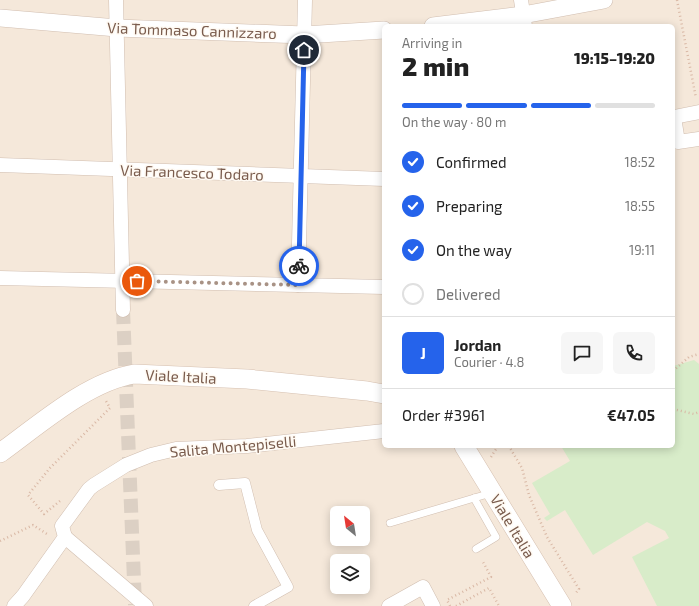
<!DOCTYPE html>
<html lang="en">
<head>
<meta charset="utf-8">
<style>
	body { margin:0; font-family:"Exo 2",sans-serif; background:#f6f6f6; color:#222; height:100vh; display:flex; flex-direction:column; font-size:15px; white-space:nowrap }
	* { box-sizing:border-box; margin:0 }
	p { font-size:13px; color:#767676 }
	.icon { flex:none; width:22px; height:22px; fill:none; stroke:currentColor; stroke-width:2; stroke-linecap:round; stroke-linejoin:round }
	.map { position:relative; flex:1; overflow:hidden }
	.side { position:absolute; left:382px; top:24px; width:293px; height:424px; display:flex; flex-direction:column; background:#fff; border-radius:6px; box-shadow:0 2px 10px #0003 }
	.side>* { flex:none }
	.needle { width:26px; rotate:330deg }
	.fabs { position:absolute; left:330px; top:506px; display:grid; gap:8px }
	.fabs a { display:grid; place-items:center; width:40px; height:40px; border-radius:6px; background:#fff; box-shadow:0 2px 10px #0003; font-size:20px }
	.pin { position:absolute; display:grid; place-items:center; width:34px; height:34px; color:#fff; margin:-17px; border:2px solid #fff; border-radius:50%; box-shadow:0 1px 4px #0007 }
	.courier { position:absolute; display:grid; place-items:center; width:40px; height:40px; margin:-20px; border:3px solid #2563eb; border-radius:50%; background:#fff; color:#222; box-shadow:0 1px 5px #0007 }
	.summary em { font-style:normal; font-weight:800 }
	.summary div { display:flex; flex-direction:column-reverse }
	.summary { display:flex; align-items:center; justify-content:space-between; height:68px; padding:0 20px }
	h1 { font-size:26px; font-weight:800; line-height:30px }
	.bar { display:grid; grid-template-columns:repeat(4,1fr); gap:6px 4px; align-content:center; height:48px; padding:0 20px }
	.bar i { height:5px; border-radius:3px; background:#e0e0e0 }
	.bar .on { background:#2563eb }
	.bar p { grid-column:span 4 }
	.line { display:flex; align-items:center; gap:10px; padding:0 20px; border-top:1px solid #e0e0e0 }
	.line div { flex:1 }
	.round { display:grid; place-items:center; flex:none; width:42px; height:42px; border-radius:6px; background:#f6f6f6 }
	ol { padding:0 20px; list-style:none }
	li { display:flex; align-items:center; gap:12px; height:44px }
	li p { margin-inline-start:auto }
	li .icon { padding:4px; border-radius:50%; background:#2563eb; color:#fff; stroke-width:4 }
	li:last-child { color:#767676 }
	li i { width:22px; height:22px; border:2px solid #e0e0e0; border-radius:50% }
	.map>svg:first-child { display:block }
	.residential { fill:#f5e8da; fill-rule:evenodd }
	.green { fill:#d8ecc9 }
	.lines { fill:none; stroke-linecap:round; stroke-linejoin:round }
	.minor-tunnel { stroke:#dcd0c4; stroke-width:14; stroke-dasharray:14 7; stroke-linecap:butt }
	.service-casing { stroke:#d1beb0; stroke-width:8 }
	.pedestrian-casing { stroke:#d1beb0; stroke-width:11 }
	.minor-casing { stroke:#d1beb0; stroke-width:15 }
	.tertiary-casing { stroke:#d1beb0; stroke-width:18 }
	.secondary-casing { stroke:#d6c0b0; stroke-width:20 }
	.path { stroke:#d9b8a5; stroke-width:2.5; stroke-dasharray:1 3; stroke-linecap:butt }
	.service { stroke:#fff; stroke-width:7 }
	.pedestrian { stroke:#fff; stroke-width:10 }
	.minor { stroke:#fff; stroke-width:14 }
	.tertiary { stroke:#fff; stroke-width:17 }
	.secondary { stroke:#fff; stroke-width:19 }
	.done { stroke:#a89285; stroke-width:4; stroke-dasharray:0 7.2 }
	.route { stroke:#2563eb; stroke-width:5 }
	.labels { text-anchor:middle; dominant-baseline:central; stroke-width:3; stroke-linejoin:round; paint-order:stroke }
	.street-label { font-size:15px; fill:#7a5c4d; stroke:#fffaf3 }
</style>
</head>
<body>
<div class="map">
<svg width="699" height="606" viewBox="0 0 699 606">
	<rect width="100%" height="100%" fill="#fdf6ec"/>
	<path class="residential" d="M0 0H699V606H0ZM384 26H673V446H384ZM337 513H363V539H337ZM337 561H363V587H337Z"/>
	<path class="green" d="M694 360 699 364V606H657L632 557 669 538 665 531 647 522 593 555 565 510 547 521 544 518 550 514 532 483 570 461 561 446H673V366Z"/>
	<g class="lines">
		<path class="minor-tunnel" d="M123 310 135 605"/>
		<g class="service-casing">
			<g id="service">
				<path d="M474 498 496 537 476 549"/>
				<path d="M390 523 491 493"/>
			</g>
		</g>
		<g class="pedestrian-casing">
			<path id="pedestrian" d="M219 485 245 483 257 530 288 587 254 606"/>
		</g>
		<g class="minor-casing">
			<g id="minor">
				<path d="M116 0 123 310"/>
				<path d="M521 0 525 26"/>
				<path d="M699 112 674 117 678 142 699 139"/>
				<path d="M0 165 384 179"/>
				<path d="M0 278 384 287"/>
				<path d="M298 285 305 0"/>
				<path d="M65 537 146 606"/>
				<path d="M14 606 23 596 65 537 62 526 89 489 94 485 126 465 151 455 176 449 247 446 384 431"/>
				<path d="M389 606 423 587 433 606"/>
			</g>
		</g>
		<g class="tertiary-casing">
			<g id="tertiary">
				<path d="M0 18 117 28 304 35 384 30"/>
				<path d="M433 26 523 15 604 0"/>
			</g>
		</g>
		<g class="secondary-casing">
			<g id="secondary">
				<path d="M464 446 562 606"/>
				<path d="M0 453C39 425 87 382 134 374L247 379 367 391 384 394"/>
			</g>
		</g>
		<g class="path">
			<path d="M677 0 696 98"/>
			<path d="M673 371 689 357 699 354"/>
			<path d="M673 409 694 414 699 412"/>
			<path d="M512 446 510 448 522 468 529 495 547 537 579 589 575 594"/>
			<path d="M491 457 498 446"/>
			<path d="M60 501 44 514 28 495 50 468 110 408 106 401"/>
			<path d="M0 541 33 525 47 534"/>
			<path d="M450 606 447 600 491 577 482 560"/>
			<path d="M456 606 489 588 499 606"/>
		</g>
		<use href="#service" class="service"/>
		<use href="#pedestrian" class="pedestrian"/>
		<use href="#minor" class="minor"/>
		<use href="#tertiary" class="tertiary"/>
		<use href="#secondary" class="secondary"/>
	</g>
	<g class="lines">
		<path class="done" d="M137 281 298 285 299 266"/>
		<path class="route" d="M299 266 304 50"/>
	</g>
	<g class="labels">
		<g class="street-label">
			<text transform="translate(192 30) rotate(2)">Via Tommaso Cannizzaro</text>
			<text transform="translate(192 172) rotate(2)">Via Francesco Todaro</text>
			<text transform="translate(181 376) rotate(3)">Viale Italia</text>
			<text transform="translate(233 446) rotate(-5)">Salita Montepiselli</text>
			<text transform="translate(513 526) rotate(59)">Viale Italia</text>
		</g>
	</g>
</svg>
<div class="fabs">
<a><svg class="needle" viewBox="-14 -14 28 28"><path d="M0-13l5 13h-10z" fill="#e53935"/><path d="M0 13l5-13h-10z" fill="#767676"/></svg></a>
<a><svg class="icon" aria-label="layers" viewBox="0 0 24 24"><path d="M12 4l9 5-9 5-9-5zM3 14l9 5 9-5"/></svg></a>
</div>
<div class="pin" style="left:137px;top:281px;background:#ea580c"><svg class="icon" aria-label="bag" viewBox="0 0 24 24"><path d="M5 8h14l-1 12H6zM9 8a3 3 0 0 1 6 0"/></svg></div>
<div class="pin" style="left:304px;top:50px;background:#1f2937"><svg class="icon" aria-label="home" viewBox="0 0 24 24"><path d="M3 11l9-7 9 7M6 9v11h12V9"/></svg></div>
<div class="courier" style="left:299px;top:266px"><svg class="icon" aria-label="bike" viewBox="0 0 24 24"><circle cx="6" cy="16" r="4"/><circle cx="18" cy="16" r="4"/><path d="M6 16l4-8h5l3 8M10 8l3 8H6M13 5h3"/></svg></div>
<section class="side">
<div class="summary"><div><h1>2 min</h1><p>Arriving in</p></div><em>19:15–19:20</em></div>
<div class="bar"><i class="on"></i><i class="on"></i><i class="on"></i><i></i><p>On the way · 80 m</p></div>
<ol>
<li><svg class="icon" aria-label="check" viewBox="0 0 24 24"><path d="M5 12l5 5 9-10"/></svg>Confirmed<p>18:52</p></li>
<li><svg class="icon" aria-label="check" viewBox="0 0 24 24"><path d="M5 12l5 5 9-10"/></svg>Preparing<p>18:55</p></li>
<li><svg class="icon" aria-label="check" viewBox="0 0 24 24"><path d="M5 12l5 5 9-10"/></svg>On the way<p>19:11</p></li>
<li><i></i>Delivered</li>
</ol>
<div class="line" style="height:72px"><b class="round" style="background:#2563eb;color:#fff">J</b><div><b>Jordan</b><p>Courier · 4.8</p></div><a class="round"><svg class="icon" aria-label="chat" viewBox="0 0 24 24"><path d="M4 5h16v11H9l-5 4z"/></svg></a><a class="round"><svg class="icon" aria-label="phone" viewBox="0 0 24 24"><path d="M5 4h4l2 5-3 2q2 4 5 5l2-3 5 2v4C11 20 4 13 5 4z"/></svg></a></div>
<div class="line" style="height:52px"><div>Order #3961</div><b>€47.05</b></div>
</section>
</div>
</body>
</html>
